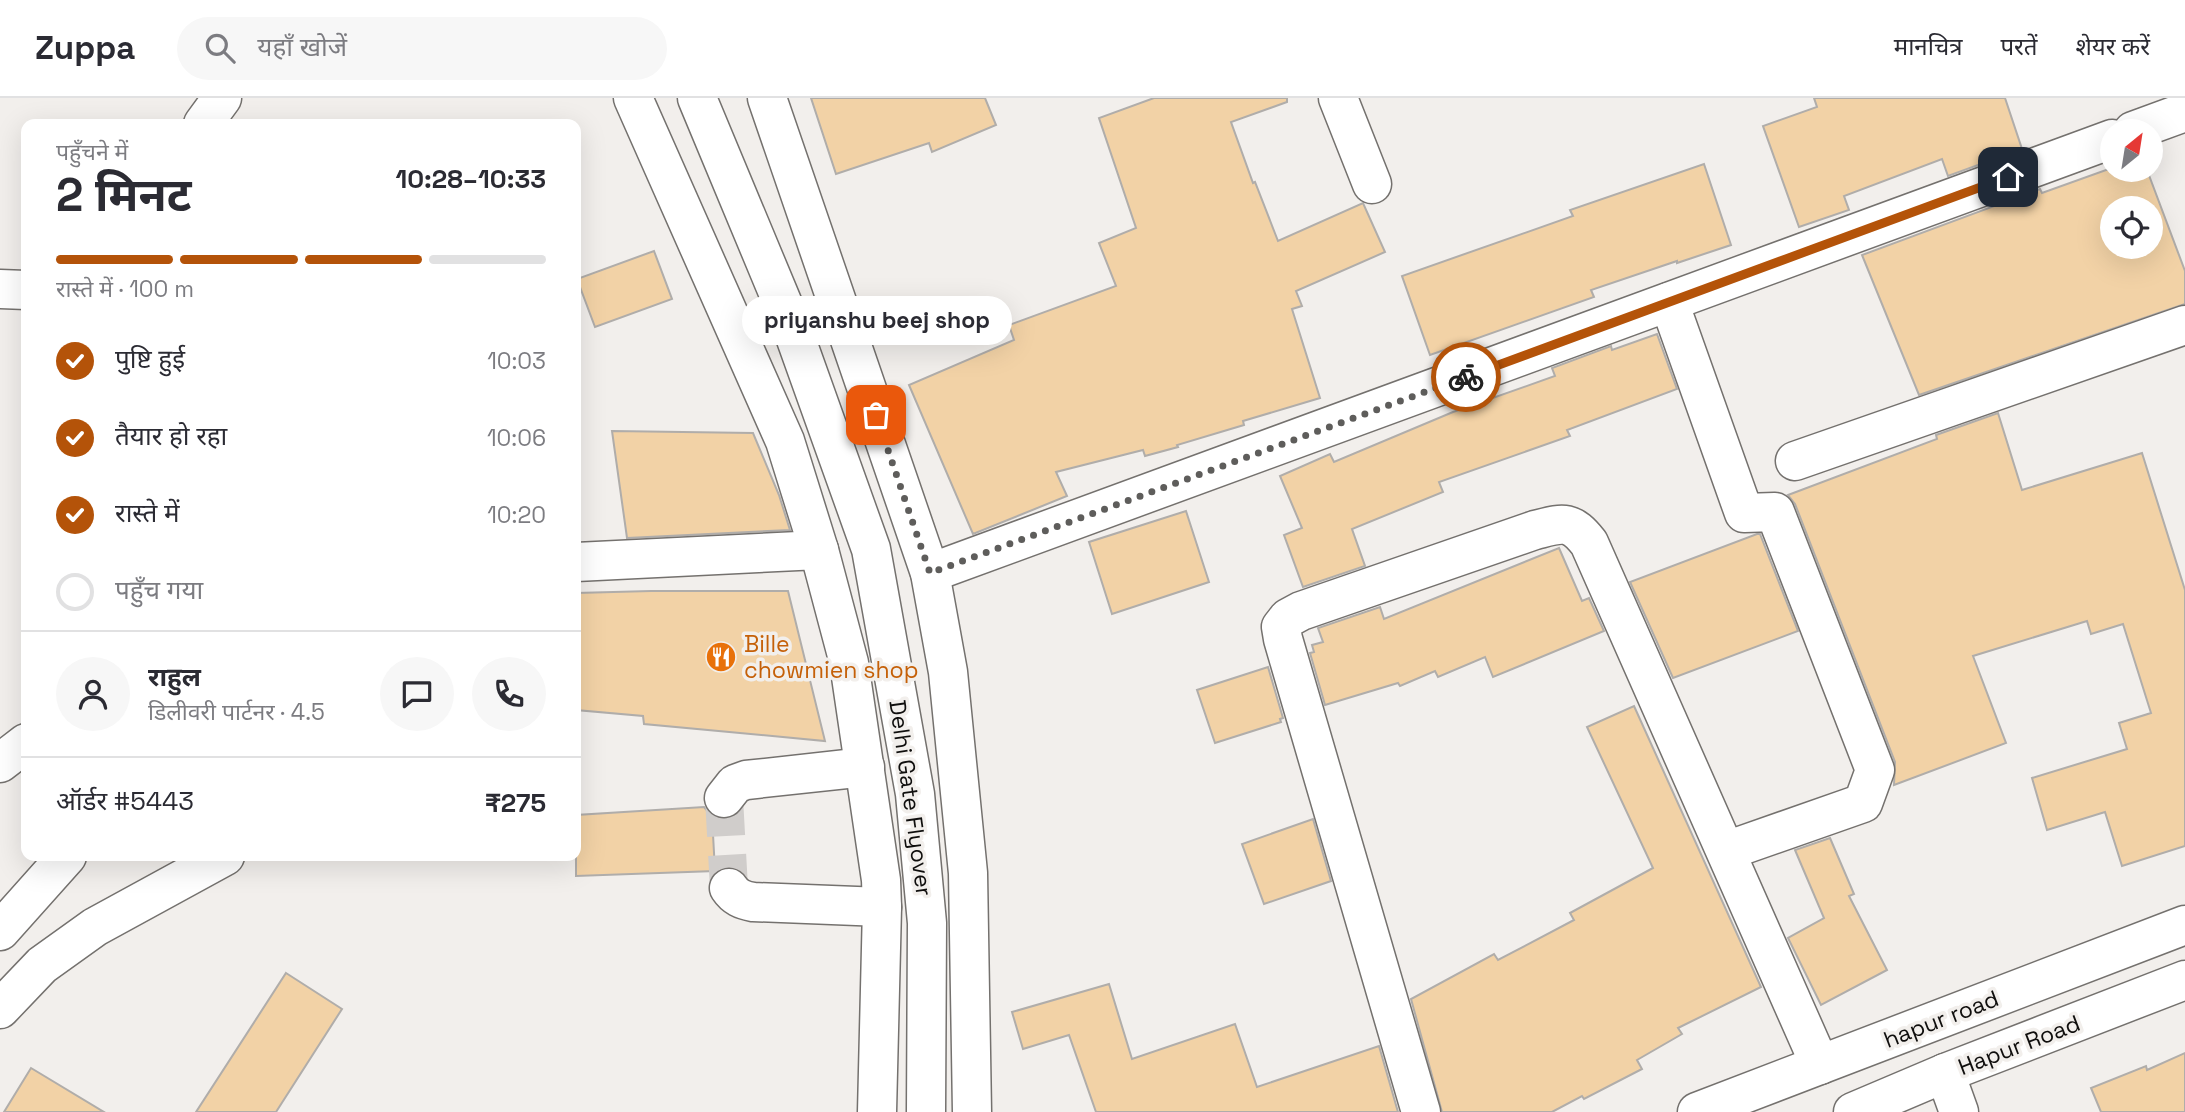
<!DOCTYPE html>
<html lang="hi">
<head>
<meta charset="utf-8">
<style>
	body { margin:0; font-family:"Space Grotesk","Noto Sans Devanagari",sans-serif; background:#f7f7f7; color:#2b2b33; height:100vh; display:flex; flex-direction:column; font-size:26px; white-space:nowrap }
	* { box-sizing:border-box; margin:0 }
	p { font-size:23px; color:#7c7c81 }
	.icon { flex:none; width:38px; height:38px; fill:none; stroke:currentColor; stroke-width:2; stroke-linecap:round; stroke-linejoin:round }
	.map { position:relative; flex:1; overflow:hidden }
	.details { position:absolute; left:21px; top:21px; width:560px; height:742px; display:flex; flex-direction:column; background:#fff; border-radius:14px; box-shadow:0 7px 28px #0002 }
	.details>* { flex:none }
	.needle { width:46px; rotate:30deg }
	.fabs { position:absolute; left:2100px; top:21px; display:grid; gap:14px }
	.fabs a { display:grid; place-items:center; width:63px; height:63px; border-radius:50%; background:#fff; box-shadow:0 7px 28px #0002; font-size:35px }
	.pin { position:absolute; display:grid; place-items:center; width:60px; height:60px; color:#fff; margin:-30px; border-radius:14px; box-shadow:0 4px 10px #0006 }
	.courier { position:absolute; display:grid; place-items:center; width:70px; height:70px; margin:-35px; border:5px solid #b45309; border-radius:50%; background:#fff; color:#222; box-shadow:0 2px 9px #0007 }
	.bubble { position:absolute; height:49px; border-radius:24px; background:#fff; box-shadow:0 7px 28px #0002; font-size:23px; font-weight:700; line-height:49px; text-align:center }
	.head em { font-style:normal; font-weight:700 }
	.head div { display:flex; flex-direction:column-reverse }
	.head { display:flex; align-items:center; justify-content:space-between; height:119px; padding:0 35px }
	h1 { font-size:46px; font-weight:700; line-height:52px }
	.bar { display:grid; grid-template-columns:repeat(4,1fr); gap:10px 7px; align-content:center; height:84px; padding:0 35px }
	.bar i { height:9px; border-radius:5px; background:#e1e1e2 }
	.bar .current { background:#b45309 }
	.bar p { grid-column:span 4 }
	.line { display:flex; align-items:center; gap:18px; padding:0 35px; border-top:2px solid #e1e1e2 }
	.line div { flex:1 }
	.round { display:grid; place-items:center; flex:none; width:74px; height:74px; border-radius:37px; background:#f7f7f7 }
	ol { padding:0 35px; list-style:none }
	li { display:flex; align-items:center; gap:21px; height:77px }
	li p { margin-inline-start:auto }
	li .icon { padding:7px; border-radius:50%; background:#b45309; color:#fff; stroke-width:4 }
	li:last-child { color:#7c7c81 }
	li i { width:38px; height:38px; border:4px solid #e1e1e2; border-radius:50% }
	header { display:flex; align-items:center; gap:42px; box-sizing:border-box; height:98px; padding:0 35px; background:#fff; border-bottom:2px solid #e1e1e2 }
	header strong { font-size:33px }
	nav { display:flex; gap:38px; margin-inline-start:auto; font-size:24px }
	.search { width:490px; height:63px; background:#f7f7f7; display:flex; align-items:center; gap:18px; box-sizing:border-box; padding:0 24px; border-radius:38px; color:#7c7c81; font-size:26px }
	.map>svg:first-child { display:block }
	.building { fill:#f2d2a6; stroke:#b0adaa; stroke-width:2; fill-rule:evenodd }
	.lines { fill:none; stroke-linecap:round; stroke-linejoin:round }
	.minor-tunnel { stroke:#d0cdcb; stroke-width:38; stroke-dasharray:38 19; stroke-linecap:butt }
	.minor-casing { stroke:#74716e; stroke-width:41 }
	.major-casing { stroke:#74716e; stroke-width:41 }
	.highway-casing { stroke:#74716e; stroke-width:41 }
	.minor { stroke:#fff; stroke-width:38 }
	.major { stroke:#fff; stroke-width:38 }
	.highway { stroke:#fff; stroke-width:38 }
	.done { stroke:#5e5d5b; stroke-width:7; stroke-dasharray:0 12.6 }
	.route { stroke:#b45309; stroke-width:9 }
	.labels { text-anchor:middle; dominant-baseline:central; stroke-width:7; stroke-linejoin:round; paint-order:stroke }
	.food-label { font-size:23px; fill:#c56008; stroke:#f2efec; text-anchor:start }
	.street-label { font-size:23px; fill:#0f0e0d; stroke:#f2efec }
</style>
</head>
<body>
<header>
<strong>Zuppa</strong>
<div class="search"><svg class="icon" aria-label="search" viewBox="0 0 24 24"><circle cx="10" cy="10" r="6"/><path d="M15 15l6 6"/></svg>यहाँ खोजें</div>
<nav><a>मानचित्र</a><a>परतें</a><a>शेयर करें</a></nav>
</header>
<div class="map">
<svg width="2185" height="1014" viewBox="0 0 2185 1014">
	<rect width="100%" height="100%" fill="#f2efec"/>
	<g class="building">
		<path d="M811 0H985L996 27 932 54 929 45 836 76Z"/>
		<path d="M1154 0H1287V4L1231 24 1253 85 1255 84 1278 143 1363 105 1385 154 1296 193 1302 208 1292 211 1320 300 1243 323 1244 327 1177 347 1178 349 1145 358 1143 352 1056 374 1067 398 973 436 909 287 1014 242 1009 227 1116 188 1099 145 1136 130 1099 20Z"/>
		<path d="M1814 0H2005L2022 51 1948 78 1942 61 1844 98 1849 112 1799 129 1763 28 1817 9Z"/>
		<path d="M1704 66 1731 147 1677 165V163L1591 192 1594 199 1430 257 1402 178 1573 118 1570 112Z"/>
		<path d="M2106 72H2147L2185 173V206L1919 297 1862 157 2040 91 2042 95ZM2112 110H2151V149H2112Z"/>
		<path d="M654 153 672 201 595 229 577 181Z"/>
		<path d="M1657 236 1677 291 1567 332 1570 338 1439 384 1443 394 1352 431 1365 468 1303 489 1284 437 1302 430 1280 378 1330 356 1334 364 1453 314 1555 278 1552 270 1611 248 1612 252Z"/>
		<path d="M1998 315 2022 392 2142 355 2185 492V748L2122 768 2105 714 2047 732 2032 680 2127 651 2119 625 2151 615 2123 526 2091 536 2087 523 1973 558 2006 645 1894 687 1895 664 1795 406 1788 397 1937 341 1936 337Z"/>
		<path d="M612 333 753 335 779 397 790 432 627 440Z"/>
		<path d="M1186 413 1209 484 1112 516 1089 444Z"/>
		<path d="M1757 436H1760L1798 533 1673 580 1630 484Z"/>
		<path d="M1559 450 1582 503 1589 500 1604 533 1493 579 1485 559 1438 579 1435 573 1400 588 1398 585 1325 607 1310 555 1314 554 1312 547 1323 544 1318 530 1380 509 1384 521Z"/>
		<path d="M651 493H788L825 643 644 626 643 618 576 612V495Z"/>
		<path d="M1268 569 1283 620 1280 621 1281 624 1215 645 1197 592Z"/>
		<path d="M1634 608 1761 889 1678 930 1682 936 1637 962 1642 971 1584 1001 1582 998 1552 1014H1442L1411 901 1494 856 1498 862 1574 822 1570 815 1653 770 1587 629Z"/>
		<path d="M704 709 712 718 715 773 576 778V717Z"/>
		<path d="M1313 721 1331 783 1264 806 1242 746Z"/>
		<path d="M1830 740 1854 796 1849 798 1887 872 1821 907 1788 840 1824 820 1795 752Z"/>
		<path d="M286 875 342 911 276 1014H196Z"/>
		<path d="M1109 886 1132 961 1235 926 1257 989 1379 948 1398 1014H1096L1069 937 1023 951 1012 914Z"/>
		<path d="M2185 955V1014H2101L2091 990 2146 968 2147 972Z"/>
		<path d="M31 970 104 1014H4Z"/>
	</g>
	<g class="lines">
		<path class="minor-tunnel" d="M724 700 729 790"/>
		<g class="minor-casing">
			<g id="minor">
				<path d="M1338 0 1372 86"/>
				<path d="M203 26 222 0"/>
				<path d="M2133 33 2185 14"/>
				<path d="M0 191 26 192"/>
				<path d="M1669 204 1744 415 1775 414 1875 672 1863 705 1726 753"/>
				<path d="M1795 363 2185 227"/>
				<path d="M576 464 819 452"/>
				<path d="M930 475 2112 41"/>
				<path d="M0 665 26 645"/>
				<path d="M724 700 735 686 746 682 865 669"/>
				<path d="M729 790C735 799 742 802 753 804L882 809"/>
				<path d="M0 833 67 758"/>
				<path d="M0 911 42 867 95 829 225 758"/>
				<path d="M1945 975 1959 1014"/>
				<path d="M1421 1014 1283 541 1281 529 1288 520 1301 513 1535 432C1563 425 1570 421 1589 445L1820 967"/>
			</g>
		</g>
		<g class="major-casing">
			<g id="major">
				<path d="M633 0 785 343 819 452 849 565 881 782 882 809 877 1014"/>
				<path d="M767 0 930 475 948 574 968 775 972 1014"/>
				<path d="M1697 1014 2185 827"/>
				<path d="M1853 1014 1945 975 2185 882"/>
			</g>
		</g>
		<g class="highway-casing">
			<path id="highway" d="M697 0 787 216 871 451 915 696 927 825 926 1014"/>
		</g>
		<use href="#minor" class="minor"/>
		<use href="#major" class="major"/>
		<use href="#highway" class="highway"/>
	</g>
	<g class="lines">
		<path class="done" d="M876 317 930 475 1466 279"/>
		<path class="route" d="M1466 279 2008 79"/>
	</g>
	<defs>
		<g id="restaurant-disc" transform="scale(1.575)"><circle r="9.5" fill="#e8710a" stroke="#f2efec"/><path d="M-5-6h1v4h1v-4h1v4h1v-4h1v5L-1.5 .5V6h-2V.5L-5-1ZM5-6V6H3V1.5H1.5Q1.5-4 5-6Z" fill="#fff"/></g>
	</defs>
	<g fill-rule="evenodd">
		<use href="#restaurant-disc" x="721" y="559"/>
	</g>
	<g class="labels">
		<g class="food-label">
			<text x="744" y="546">Bille<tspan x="744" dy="26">chowmien shop</tspan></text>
		</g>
		<g class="street-label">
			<text transform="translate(911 700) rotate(82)">Delhi Gate Flyover</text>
			<text transform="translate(1941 921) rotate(-21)">hapur road</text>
			<text transform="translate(2019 947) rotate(-21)">Hapur Road</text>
		</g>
	</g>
</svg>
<div class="fabs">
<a><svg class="needle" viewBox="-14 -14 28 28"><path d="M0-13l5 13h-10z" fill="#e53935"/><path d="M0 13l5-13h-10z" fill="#7c7c81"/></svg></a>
<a><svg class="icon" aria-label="locate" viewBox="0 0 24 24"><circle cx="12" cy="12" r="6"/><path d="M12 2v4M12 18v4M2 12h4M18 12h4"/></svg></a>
</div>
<div class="pin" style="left:876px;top:317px;background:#ea580c"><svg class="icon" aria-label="bag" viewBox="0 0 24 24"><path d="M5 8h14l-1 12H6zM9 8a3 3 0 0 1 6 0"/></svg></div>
<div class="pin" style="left:2008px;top:79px;background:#1f2937"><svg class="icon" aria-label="home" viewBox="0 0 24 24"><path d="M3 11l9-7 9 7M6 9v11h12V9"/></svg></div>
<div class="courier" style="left:1466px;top:279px"><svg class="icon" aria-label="bike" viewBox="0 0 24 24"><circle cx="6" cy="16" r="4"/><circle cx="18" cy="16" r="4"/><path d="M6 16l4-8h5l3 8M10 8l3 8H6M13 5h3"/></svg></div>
<div class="bubble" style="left:742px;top:198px;width:270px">priyanshu beej shop</div>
<section class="details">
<div class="head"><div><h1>2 मिनट</h1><p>पहुँचने में</p></div><em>10:28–10:33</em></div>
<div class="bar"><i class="current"></i><i class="current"></i><i class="current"></i><i></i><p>रास्ते में · 100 m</p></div>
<ol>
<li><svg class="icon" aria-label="check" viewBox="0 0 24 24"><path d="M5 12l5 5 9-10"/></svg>पुष्टि हुई<p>10:03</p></li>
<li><svg class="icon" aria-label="check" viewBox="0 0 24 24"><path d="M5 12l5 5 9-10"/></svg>तैयार हो रहा<p>10:06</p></li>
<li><svg class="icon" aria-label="check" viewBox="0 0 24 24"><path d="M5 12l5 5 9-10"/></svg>रास्ते में<p>10:20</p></li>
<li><i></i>पहुँच गया</li>
</ol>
<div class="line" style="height:126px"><a class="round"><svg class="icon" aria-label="person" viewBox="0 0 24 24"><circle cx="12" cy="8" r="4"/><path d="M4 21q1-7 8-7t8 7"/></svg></a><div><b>राहुल</b><p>डिलीवरी पार्टनर · 4.5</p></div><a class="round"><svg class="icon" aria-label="chat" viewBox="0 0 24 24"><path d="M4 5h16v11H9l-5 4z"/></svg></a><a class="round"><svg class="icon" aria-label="phone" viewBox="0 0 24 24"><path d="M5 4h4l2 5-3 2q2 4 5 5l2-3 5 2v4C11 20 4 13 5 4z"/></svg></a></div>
<div class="line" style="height:91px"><div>ऑर्डर #5443</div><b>₹275</b></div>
</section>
</div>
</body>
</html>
